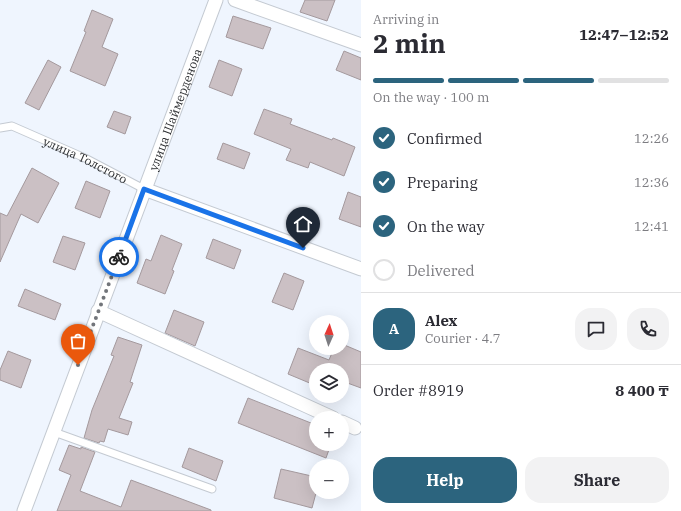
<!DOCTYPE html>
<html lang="en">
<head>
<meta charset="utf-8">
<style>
	body { margin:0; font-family:"IBM Plex Serif",serif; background:#f2f2f3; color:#2b2b33; height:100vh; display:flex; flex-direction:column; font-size:15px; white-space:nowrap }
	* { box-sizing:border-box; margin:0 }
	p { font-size:13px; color:#7c7c81 }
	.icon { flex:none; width:22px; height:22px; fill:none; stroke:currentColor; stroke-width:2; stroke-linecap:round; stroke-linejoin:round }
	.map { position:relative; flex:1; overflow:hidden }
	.drawer { display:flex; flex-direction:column; background:#fff; width:320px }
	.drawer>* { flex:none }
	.needle { width:26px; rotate:3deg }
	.buttons { position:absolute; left:309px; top:315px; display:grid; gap:8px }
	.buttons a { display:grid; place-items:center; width:40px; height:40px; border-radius:50%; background:#fff; box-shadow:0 4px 16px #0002; font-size:20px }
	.pin { position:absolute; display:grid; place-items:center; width:34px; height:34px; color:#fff; margin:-41px -17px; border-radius:50% 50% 50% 0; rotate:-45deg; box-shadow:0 0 4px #0007 }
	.pin .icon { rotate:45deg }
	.courier { position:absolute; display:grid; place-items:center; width:40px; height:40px; margin:-20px; border:3px solid #1a73e8; border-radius:50%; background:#fff; color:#222; box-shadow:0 1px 5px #0007 }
	.head em { font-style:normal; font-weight:800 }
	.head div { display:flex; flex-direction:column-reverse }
	.head { display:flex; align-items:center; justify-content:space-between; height:68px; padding:0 12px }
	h1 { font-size:26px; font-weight:800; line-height:30px }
	.bar { display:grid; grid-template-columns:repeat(4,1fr); gap:6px 4px; align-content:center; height:48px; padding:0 12px }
	.bar i { height:5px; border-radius:3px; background:#e1e1e2 }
	.bar .active { background:#2c647e }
	.bar p { grid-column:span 4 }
	.line { display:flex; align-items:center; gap:10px; padding:0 12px; border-top:1px solid #e1e1e2 }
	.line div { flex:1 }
	.round { display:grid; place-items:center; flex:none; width:42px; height:42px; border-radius:16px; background:#f2f2f3 }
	ol { padding:0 12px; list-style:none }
	li { display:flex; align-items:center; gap:12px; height:44px }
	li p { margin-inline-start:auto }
	li .icon { padding:4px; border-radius:50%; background:#2c647e; color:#fff; stroke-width:4 }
	li:last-child { color:#7c7c81 }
	li i { width:22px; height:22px; border:2px solid #e1e1e2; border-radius:50% }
	.cta { display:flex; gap:8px; margin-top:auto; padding:8px 12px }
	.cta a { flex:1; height:46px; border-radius:16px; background:#2c647e; color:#fff; font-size:16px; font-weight:800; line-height:46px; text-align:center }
	.cta a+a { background:#f2f2f3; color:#2b2b33 }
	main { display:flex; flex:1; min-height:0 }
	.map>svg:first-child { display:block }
	.building { fill:#cbc0c4; stroke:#a4999d }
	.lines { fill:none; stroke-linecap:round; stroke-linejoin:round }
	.service-casing { stroke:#c4cad2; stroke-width:9 }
	.minor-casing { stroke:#c4cad2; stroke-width:15 }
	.service { stroke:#fff; stroke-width:7 }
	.minor { stroke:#fff; stroke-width:13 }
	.done { stroke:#72757a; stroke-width:4; stroke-dasharray:0 7.2 }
	.route { stroke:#1a73e8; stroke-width:5 }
	.labels { text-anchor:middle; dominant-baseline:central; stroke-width:3; stroke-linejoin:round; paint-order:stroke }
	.street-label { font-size:12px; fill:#2e3033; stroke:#fff }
</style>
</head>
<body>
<main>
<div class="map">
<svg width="361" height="511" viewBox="0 0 361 511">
	<rect width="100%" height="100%" fill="#eff5fe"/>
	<g class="building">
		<path d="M305 0H335L327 21 300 12Z"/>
		<path d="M92 10 113 19 102 47 118 54 105 86 70 71 86 32 84 31Z"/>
		<path d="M233 16 271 28 263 49 226 37Z"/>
		<path d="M344 51 361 58V80L336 70Z"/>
		<path d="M48 60 61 67 39 110 25 103Z"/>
		<path d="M219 60 242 69 232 96 209 87Z"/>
		<path d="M264 109 292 119 290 124 332 140 333 138 355 147 344 176 310 162 308 168 286 160 291 149 254 134Z"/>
		<path d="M114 111 131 117 125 134 107 127Z"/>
		<path d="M223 143 250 153 244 169 217 159Z"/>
		<path d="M32 168 59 183 38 223 21 214 0 262V213L7 216Z"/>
		<path d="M86 181 110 191 100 218 75 208Z"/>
		<path d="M348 192 361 197V227L339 219Z"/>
		<path d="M161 235 182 244 172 270 174 271 165 294 137 283 146 259 151 261Z"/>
		<path d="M63 236 85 243 75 270 53 262Z"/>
		<path d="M213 239 241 250 234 269 206 258Z"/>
		<path d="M284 273 304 281 293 310 272 302Z"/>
		<path d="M25 289 61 304 55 320 18 306Z"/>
		<path d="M174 310 204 322 195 346 165 333Z"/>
		<path d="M118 337 142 345 130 382 133 383 119 418 132 422 128 435 108 429 104 442 100 441 99 443 84 438 92 410 114 356 111 355Z"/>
		<path d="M342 344 361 352V388L342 381V370H316V373L312 384 288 374 298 348 329 360 334 348H342Z"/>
		<path d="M8 351 31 360 21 388 0 380V370Z"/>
		<path d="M248 398 316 425V444H331L326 458 238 423Z"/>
		<path d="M69 445 81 449V447L95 452 80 491 121 507 131 480 211 510V511H57L71 475 59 470Z"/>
		<path d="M189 448 223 461 216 481 182 467Z"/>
		<path d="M281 469 316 477V493L312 508 274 498Z"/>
	</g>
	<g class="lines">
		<g class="service-casing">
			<g id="service">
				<path id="s1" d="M0 128 12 126 85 158 144 189"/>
				<path d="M54 432 212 489"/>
			</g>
		</g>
		<g class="minor-casing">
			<g id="minor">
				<path d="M235 0 361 45"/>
				<path d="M144 189 361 269"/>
				<path d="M98 311 333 418"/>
				<path d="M342 422 355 428"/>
				<path id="s2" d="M24 511 216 0"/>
			</g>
		</g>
		<use href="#service" class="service"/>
		<use href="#minor" class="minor"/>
	</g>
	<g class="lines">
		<path class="done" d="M78 365 119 257"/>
		<path class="route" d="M119 257 144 189 303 248"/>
	</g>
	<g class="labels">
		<g class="street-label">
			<text stroke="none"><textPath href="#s2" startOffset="429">улица Шаймерденова</textPath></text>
			<text stroke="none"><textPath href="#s1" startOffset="93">улица Толстого</textPath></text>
		</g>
	</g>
</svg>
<div class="buttons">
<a><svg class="needle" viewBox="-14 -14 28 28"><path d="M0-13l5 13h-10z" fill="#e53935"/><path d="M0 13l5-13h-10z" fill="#7c7c81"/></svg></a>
<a><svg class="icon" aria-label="layers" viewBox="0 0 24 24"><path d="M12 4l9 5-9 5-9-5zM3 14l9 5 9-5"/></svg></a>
<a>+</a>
<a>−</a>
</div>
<div class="pin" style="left:78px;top:365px;background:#ea580c"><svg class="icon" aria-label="bag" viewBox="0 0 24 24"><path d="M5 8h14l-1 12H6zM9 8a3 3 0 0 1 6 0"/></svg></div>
<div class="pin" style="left:303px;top:248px;background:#1f2937"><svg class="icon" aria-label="home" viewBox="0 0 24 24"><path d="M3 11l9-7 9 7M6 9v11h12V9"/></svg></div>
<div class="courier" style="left:119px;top:257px"><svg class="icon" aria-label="bike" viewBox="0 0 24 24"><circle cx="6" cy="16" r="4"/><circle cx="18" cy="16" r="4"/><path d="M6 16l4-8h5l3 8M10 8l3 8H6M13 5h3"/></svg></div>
</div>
<section class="drawer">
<div class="head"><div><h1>2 min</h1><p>Arriving in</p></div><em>12:47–12:52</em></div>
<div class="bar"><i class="active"></i><i class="active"></i><i class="active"></i><i></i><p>On the way · 100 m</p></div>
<ol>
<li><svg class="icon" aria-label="check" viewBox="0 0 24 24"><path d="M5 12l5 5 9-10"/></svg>Confirmed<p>12:26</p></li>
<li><svg class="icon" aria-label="check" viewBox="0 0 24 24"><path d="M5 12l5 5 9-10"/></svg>Preparing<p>12:36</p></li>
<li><svg class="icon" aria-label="check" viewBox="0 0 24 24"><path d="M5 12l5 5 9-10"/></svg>On the way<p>12:41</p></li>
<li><i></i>Delivered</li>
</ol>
<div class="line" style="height:72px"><b class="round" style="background:#2c647e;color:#fff">A</b><div><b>Alex</b><p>Courier · 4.7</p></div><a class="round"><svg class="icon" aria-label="chat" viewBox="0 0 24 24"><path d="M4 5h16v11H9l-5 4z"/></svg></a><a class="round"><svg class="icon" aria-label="phone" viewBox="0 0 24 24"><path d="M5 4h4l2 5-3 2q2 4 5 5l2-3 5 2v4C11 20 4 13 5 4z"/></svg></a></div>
<div class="line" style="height:52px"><div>Order #8919</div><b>8 400 ₸</b></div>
<div class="cta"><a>Help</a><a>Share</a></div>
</section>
</main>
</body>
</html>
